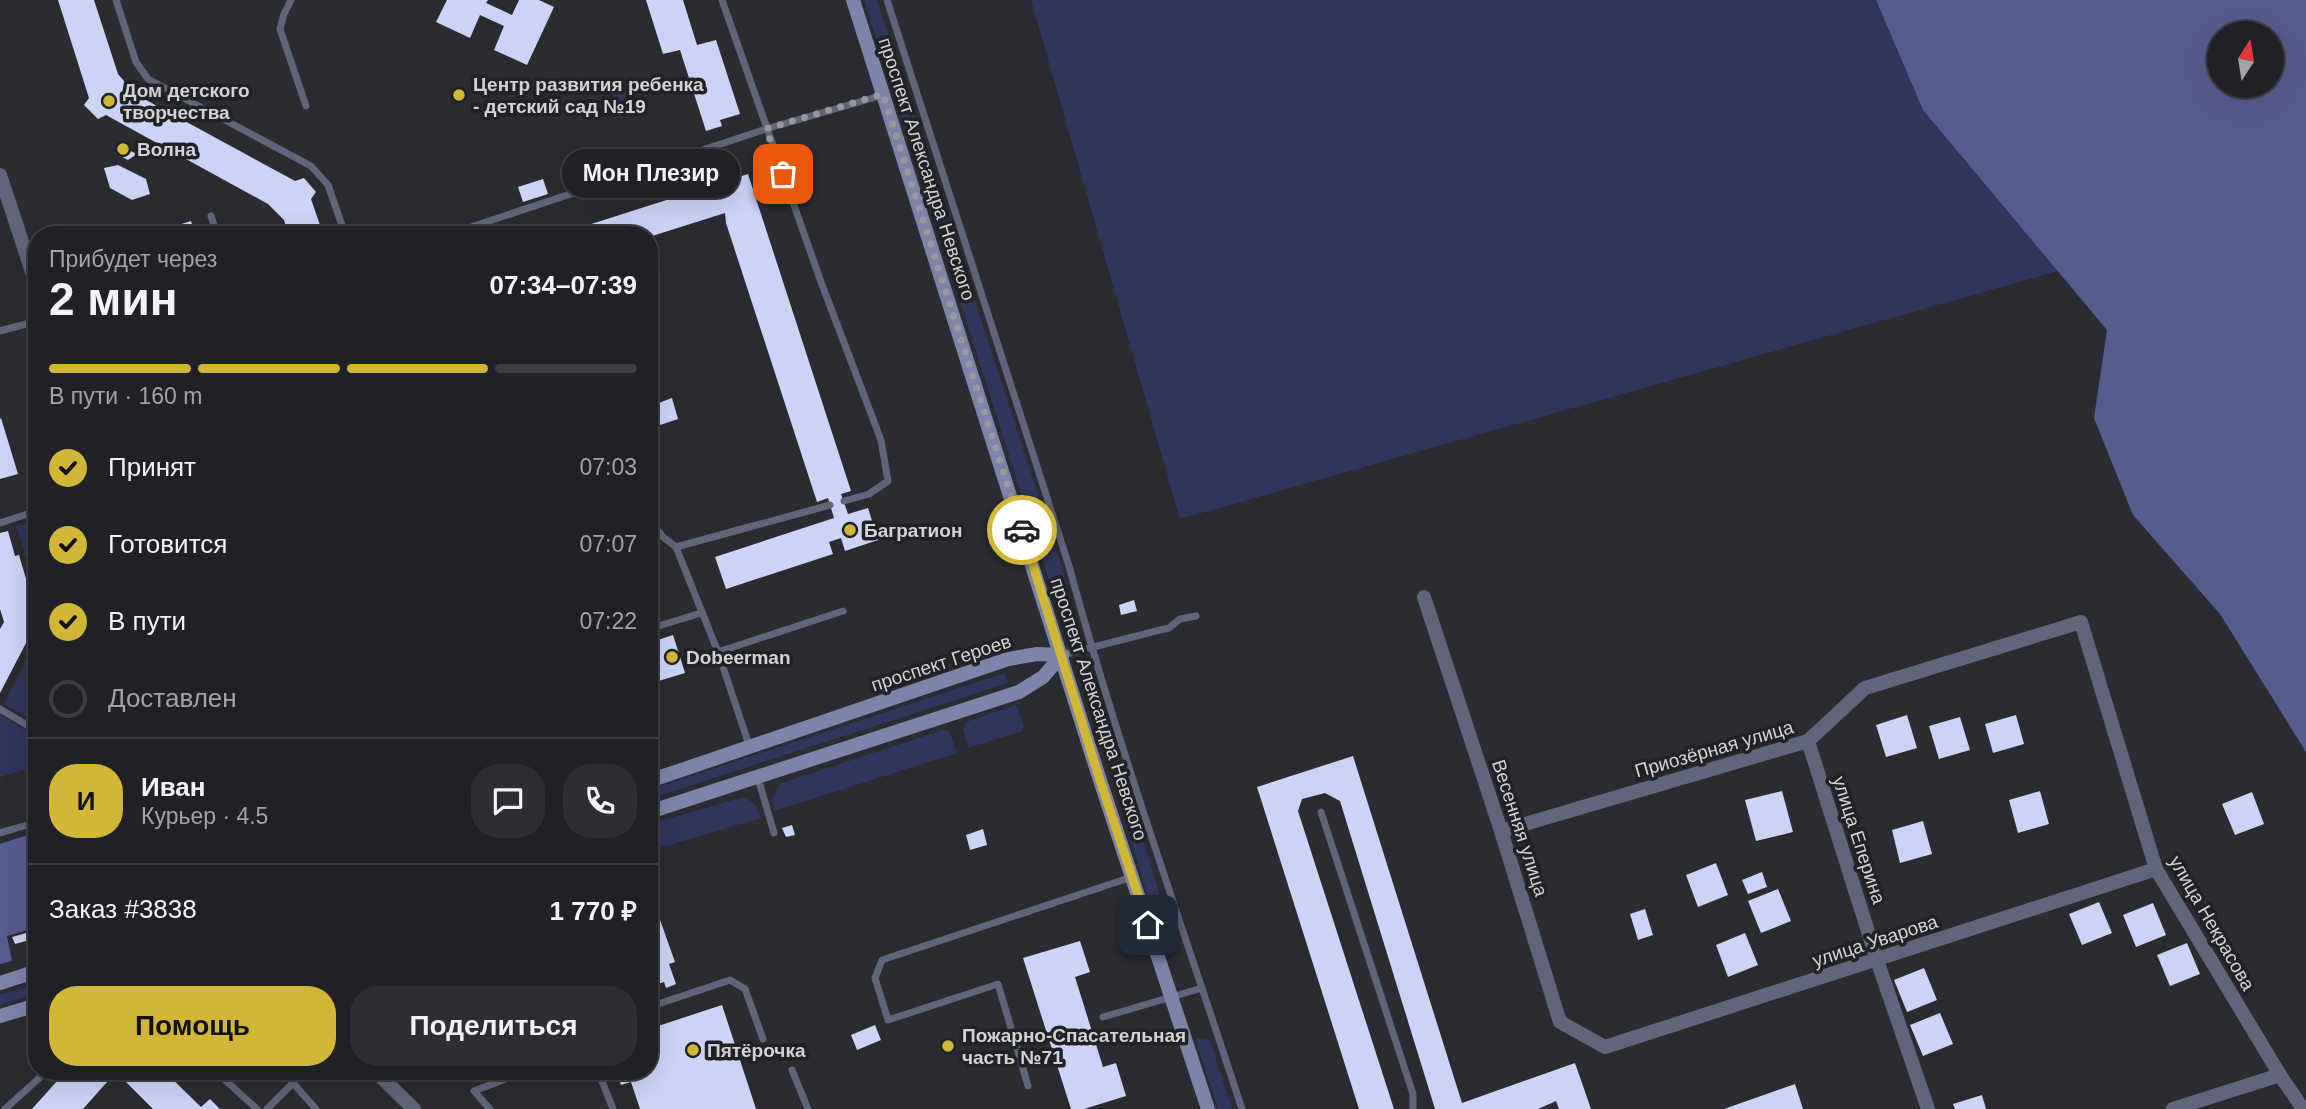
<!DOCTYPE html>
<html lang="ru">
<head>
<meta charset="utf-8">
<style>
	body { margin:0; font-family:Helvetica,sans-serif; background:#2d2e32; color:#f1f3f6; height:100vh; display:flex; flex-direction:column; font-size:26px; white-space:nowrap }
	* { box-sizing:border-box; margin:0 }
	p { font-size:23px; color:#a2a3a7 }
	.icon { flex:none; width:38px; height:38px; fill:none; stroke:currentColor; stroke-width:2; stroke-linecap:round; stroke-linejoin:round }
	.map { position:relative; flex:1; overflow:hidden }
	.panel { position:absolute; left:28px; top:226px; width:630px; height:854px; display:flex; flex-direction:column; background:#202126; border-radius:28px; box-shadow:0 7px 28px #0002,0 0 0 2px #3d3e43 }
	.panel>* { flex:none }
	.needle { width:46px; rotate:12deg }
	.buttons { position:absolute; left:2207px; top:21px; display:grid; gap:14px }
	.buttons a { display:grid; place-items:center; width:77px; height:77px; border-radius:50%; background:#202126; box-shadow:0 7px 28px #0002,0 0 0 2px #3d3e43; font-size:35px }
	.pin { position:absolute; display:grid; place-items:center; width:60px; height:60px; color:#fff; margin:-30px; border-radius:14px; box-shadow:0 4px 10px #0006 }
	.courier { position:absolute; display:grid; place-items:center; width:70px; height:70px; margin:-35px; border:5px solid #d2b736; border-radius:50%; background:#fff; color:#222; box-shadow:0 2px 9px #0007 }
	.bubble { position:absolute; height:49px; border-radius:24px; background:#202126; box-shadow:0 7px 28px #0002,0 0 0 2px #3d3e43; font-size:23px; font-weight:800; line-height:49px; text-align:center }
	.overview em { font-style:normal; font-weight:800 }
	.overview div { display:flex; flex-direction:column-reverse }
	.overview { display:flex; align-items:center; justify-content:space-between; height:119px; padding:0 21px }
	h1 { font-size:46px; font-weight:800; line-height:52px }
	.bar { display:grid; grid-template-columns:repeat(4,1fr); gap:10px 7px; align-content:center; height:84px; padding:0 21px }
	.bar i { height:9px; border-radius:5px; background:#3d3e43 }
	.bar .selected { background:#d2b736 }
	.bar p { grid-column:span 4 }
	.line { display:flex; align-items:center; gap:18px; padding:0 21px; border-top:2px solid #3d3e43 }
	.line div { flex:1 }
	.round { display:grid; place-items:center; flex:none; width:74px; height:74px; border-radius:28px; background:#2d2e32 }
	ol { padding:0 21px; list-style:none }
	li { display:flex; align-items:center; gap:21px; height:77px }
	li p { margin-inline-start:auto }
	li .icon { padding:7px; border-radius:50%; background:#d2b736; color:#111; stroke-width:4 }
	li:last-child { color:#a2a3a7 }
	li i { width:38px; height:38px; border:4px solid #3d3e43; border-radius:50% }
	.primary-button { display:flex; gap:14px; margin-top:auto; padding:14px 21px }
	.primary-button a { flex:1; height:80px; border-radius:28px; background:#d2b736; color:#111; font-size:28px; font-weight:800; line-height:80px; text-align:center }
	.primary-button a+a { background:#2d2e32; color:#f1f3f6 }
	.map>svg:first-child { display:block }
	.green { fill:#30355b }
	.forest { fill:#555c8e; fill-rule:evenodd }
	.building { fill:#ccd3f6 }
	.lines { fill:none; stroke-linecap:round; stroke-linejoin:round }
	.service { stroke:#60657b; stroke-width:7 }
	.minor { stroke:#60657b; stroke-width:14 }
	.secondary { stroke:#7d84a8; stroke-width:14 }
	.done { stroke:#98999d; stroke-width:7; stroke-dasharray:0 12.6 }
	.route { stroke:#d2b736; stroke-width:9 }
	.poi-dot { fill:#d2b736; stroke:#212228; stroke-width:2.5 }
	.labels { text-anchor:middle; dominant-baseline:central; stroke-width:7; stroke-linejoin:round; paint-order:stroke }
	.poi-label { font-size:19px; font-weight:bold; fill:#d2d3d7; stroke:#212228; text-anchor:start }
	.street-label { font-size:19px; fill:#d2d3d7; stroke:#212228 }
</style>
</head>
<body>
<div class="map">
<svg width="2306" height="1109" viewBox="0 0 2306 1109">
	<rect width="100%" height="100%" fill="#2b2c32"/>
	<g class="green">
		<path d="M864 0H877L1067 584 1065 609 1059 612Z"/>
		<path d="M1031 0H1876L1923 110 2058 271 1180 519Z"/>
		<path d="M617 86 634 94 622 119 606 112Z"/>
		<path d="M37 521V592L16 526Z"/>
		<path d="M37 638V723L4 704Z"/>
		<path d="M1004 673 1008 683 649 799V790Z"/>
		<path d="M1082 679 1096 684 1177 952 1161 939Z"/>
		<path d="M1016 705 1024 726 1022 731 968 748 963 729 966 722Z"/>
		<path d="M0 715 37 737V766L0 777Z"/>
		<path d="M943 730 949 731 957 753 774 811 772 800 779 784Z"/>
		<path d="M744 797 756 805 761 818 649 851V824Z"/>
		<path d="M37 984V993L0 1005V995Z"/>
		<path d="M1195 1038 1210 1040 1232 1109H1218Z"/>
	</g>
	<g class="forest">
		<path d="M1876 0H2306V752L2220 614 2133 515 2094 418 2107 330 1923 110ZM2219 33H2272V86H2219Z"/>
		<path d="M37 832V927L7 936 12 961 0 964V844Z"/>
	</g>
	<g class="building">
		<path d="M58 0H94L118 74 135 94 295 181 304 178 316 192 311 199 323 234H288L284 220 268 204 106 115 98 119 84 105 89 98Z"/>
		<path d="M447 0H488L486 3 512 15 519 0H539L554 7 527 65 494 50 504 26 480 15 470 38 436 22Z"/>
		<path d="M646 0H683L697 45 716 40 740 114 720 120 722 126 706 131 680 50 663 54Z"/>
		<path d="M118 145 137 154 128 160 118 155Z"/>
		<path d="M118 165 146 179 150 194 132 200 110 188 104 168Z"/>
		<path d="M748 174 851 491 841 494 848 514 868 508 878 540 845 551 841 538 829 542 833 554 726 589 715 557 834 518 828 498 817 502 726 223 725 213 649 237V234H560Z"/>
		<path d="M543 179 548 194 523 202 518 187Z"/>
		<path d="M191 221 195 234H150Z"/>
		<path d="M649 385 656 404 672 398 678 419 654 427 649 412Z"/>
		<path d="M1 418 18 474 0 479V419Z"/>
		<path d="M8 531 15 556 19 555 37 616V622L0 693V629L4 622 0 609V533Z"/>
		<path d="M1134 600 1137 611 1121 615 1119 605Z"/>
		<path d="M673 635 685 673 652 683 654 687 649 689V643Z"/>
		<path d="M1907 715 1917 748 1886 757 1876 725Z"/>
		<path d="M2016 715 2024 744 1993 753 1985 724Z"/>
		<path d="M1960 717 1970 750 1939 759 1929 726Z"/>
		<path d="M1353 756 1462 1103 1575 1063 1591 1109H1559L1556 1101 1538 1109H1435L1340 801 1325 793 1302 799 1298 811 1394 1109H1359L1257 787Z"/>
		<path d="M1782 791 1793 832 1756 841 1745 800Z"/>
		<path d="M2040 791 2049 824 2018 833 2009 800Z"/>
		<path d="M2252 792 2264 824 2235 835 2222 804Z"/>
		<path d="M1923 821 1932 854 1900 863 1892 830Z"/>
		<path d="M792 825 795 835 786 837 782 828Z"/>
		<path d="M983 829 987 845 970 850 966 835Z"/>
		<path d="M1716 863 1728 895 1698 907 1686 875Z"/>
		<path d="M1762 872 1767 887 1748 894 1742 880Z"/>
		<path d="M1778 889 1791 921 1761 933 1748 901Z"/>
		<path d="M653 900 675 962 669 964 676 984 666 988 664 982 649 987V901Z"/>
		<path d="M2099 902 2112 933 2082 945 2069 914Z"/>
		<path d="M2153 903 2166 935 2136 947 2123 915Z"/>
		<path d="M1645 909 1653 935 1638 940 1630 914Z"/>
		<path d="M37 930V938L15 944 12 937Z"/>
		<path d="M1745 933 1758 965 1728 977 1716 945Z"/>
		<path d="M1080 941 1090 972 1075 977 1103 1067 1116 1063 1126 1096 1084 1109H1071L1023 958Z"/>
		<path d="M2187 943 2200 974 2170 986 2157 955Z"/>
		<path d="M1924 968 1937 1000 1907 1012 1894 980Z"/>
		<path d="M722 1005 756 1109H640L631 1082 621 1085 616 1071H649V1029Z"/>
		<path d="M1940 1013 1953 1044 1923 1056 1910 1025Z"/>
		<path d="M875 1025 881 1040 857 1050 851 1035Z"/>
		<path d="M66 1071H91L100 1079 108 1071H164L201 1107 210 1099 220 1109H153L116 1072 83 1109H32Z"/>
		<path d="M1795 1084 1803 1109H1724Z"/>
		<path d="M1982 1095 1986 1109H1955L1953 1104Z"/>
	</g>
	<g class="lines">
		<g class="service">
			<path d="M116 0 136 62 148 79 311 166 328 185 345 234"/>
			<path d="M291 0 284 14 280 29 306 106"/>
			<path d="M722 0 821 282 881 440 888 481 869 494 844 501"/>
			<path d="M887 0 1069 566C1119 750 1183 928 1242 1109"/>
			<path d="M211 216 217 234"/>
			<path d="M450 234 766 129 883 95"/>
			<path d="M0 331 37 321"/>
			<path d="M649 518 663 537 676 547 718 652 750 748"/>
			<path d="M0 523 37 511"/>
			<path d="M676 547 830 505"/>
			<path d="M649 629 701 613"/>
			<path d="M718 652 843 611"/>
			<path d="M1062 655 1160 630 1169 628 1180 619 1196 616"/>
			<path d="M0 709 37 731"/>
			<path d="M758 778 774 833"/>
			<path d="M1321 812 1413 1094V1109"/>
			<path d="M0 833 37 822"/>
			<path d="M649 1007 730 980 745 989 763 1039"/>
			<path d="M1103 1017 1202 988"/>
			<path d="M792 1070 808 1109"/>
			<path d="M215 1071 257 1109"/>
			<path d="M598 1071 613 1109"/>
			<path d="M1028 1086 998 984 888 1020 875 978 882 960 1132 877"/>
			<path d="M5 1109 47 1071"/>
			<path d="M267 1109 293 1083 316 1109"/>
			<path d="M490 1109 474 1091 526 1071"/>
		</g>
		<g class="minor">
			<path d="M0 175 37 287"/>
			<path d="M1424 597 1501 831 1560 1022 1605 1047 2156 869"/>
			<path d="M1808 741 1877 960 1928 1109"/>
			<path d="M1501 831 1808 741 1865 688 2081 622 2156 869 2280 1075 2303 1109"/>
			<path d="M375 1071 414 1109"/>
			<path d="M2173 1109 2280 1075"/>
		</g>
		<g class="secondary">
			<path d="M853 0 1097 771 1208 1109"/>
			<path d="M649 781 1008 659 1037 654 1062 655"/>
			<path d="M649 812 1019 692 1043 677 1062 655"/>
			<path d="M0 983 37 971"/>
			<path d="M0 1016 37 1005"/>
		</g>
	</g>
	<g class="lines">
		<path class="done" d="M783 174 766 129 883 94 1022 530"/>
		<path class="route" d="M1022 530 1097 771 1148 925"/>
	</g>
	<g class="poi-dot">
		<circle cx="459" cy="95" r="7"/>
		<circle cx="109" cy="101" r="7"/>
		<circle cx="123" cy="149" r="7"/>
		<circle cx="850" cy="530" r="7"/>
		<circle cx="672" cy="657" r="7"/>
		<circle cx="948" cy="1046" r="7"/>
		<circle cx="693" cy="1050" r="7"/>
	</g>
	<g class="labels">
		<g class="poi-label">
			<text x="473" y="84">Центр развития ребенка<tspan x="473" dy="22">- детский сад №19</tspan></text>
			<text x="123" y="90">Дом детского<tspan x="123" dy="22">творчества</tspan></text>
			<text x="137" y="149">Волна</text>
			<text x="864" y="530">Багратион</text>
			<text x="686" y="657">Dobeerman</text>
			<text x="962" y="1035">Пожарно-Спасательная<tspan x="962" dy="22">часть №71</tspan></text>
			<text x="707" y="1050">Пятёрочка</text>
		</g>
		<g class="street-label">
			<text transform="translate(927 169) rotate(72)">проспект Александра Невского</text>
			<text transform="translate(941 663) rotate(-18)">проспект Героев</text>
			<text transform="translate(1099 709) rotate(72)">проспект Александра Невского</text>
			<text transform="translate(1714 749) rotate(-16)">Приозёрная улица</text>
			<text transform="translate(1520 828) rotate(72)">Весенняя улица</text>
			<text transform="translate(1859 840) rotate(72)">улица Еперина</text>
			<text transform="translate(2212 923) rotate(60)">улица Некрасова</text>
			<text transform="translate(1875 941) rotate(-18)">улица Уварова</text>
		</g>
	</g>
</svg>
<div class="buttons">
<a><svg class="needle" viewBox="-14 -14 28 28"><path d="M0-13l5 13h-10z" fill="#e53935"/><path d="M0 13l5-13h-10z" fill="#a2a3a7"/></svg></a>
</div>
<div class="pin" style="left:783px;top:174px;background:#ea580c"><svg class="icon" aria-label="bag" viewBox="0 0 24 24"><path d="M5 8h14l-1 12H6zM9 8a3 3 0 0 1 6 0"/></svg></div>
<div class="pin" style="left:1148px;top:925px;background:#1f2937"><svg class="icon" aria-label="home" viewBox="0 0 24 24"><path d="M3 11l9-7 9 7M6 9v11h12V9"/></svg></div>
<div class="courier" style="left:1022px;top:530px"><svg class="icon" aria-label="car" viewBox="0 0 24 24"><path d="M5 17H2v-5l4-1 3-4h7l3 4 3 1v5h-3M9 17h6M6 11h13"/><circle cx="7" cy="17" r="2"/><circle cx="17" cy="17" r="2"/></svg></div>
<div class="bubble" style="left:562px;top:149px;width:178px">Мон Плезир</div>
<section class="panel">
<div class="overview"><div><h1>2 мин</h1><p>Прибудет через</p></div><em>07:34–07:39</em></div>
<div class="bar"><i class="selected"></i><i class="selected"></i><i class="selected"></i><i></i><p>В пути · 160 m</p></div>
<ol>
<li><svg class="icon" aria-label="check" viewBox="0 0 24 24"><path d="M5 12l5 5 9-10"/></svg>Принят<p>07:03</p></li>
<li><svg class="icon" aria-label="check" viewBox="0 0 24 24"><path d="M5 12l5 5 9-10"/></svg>Готовится<p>07:07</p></li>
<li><svg class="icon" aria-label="check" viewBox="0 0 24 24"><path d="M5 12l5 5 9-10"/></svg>В пути<p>07:22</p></li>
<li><i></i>Доставлен</li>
</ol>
<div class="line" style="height:126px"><b class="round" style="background:#d2b736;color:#111">И</b><div><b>Иван</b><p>Курьер · 4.5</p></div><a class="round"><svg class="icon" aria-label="chat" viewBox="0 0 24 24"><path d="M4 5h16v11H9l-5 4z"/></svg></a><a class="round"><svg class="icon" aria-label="phone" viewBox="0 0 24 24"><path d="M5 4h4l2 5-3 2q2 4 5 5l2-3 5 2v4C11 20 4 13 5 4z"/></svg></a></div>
<div class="line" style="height:91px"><div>Заказ #3838</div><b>1 770 ₽</b></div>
<div class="primary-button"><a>Помощь</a><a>Поделиться</a></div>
</section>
</div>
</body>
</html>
